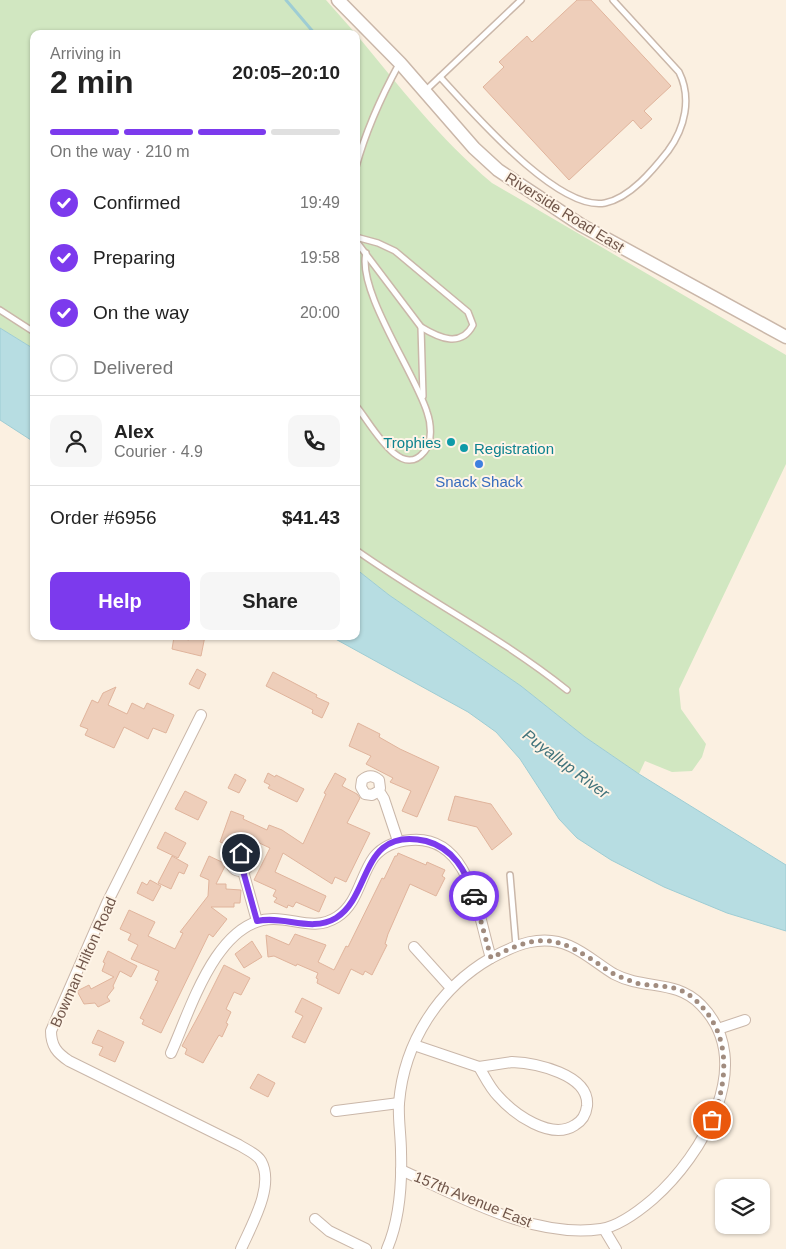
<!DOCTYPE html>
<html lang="en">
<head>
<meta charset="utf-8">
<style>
	body { margin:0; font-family:Arial,sans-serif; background:#f6f6f6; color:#222; height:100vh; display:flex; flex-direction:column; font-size:19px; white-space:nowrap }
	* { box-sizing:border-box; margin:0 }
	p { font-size:16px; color:#767676 }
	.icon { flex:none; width:28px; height:28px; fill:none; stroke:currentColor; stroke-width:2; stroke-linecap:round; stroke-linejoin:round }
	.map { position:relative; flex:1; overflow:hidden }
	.details { position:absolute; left:30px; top:30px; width:330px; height:610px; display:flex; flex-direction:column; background:#fff; border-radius:10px; box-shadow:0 1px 4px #0004 }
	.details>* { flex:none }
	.buttons { position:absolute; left:715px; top:1179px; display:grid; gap:10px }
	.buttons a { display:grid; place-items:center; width:55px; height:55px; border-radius:10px; background:#fff; box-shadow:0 1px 4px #0004; font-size:25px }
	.pin { position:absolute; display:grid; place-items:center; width:42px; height:42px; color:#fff; margin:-21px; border:2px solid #fff; border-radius:50%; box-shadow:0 1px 5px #0007 }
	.courier { position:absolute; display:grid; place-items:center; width:50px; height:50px; margin:-25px; border:4px solid #7c3aed; border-radius:50%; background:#fff; color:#222; box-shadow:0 1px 6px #0007 }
	.head em { font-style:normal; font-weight:600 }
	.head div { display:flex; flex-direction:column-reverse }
	.head { display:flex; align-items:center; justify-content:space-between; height:85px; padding:0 20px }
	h1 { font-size:32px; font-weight:600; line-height:38px }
	.bar { display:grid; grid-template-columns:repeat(4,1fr); gap:8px 5px; align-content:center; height:60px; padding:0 20px }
	.bar i { height:6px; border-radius:4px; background:#e0e0e0 }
	.bar .current { background:#7c3aed }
	.bar p { grid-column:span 4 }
	.line { display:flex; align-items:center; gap:12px; padding:0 20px; border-top:1px solid #e0e0e0 }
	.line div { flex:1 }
	.round { display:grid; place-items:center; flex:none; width:52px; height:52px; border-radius:10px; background:#f6f6f6 }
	ol { padding:0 20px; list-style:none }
	li { display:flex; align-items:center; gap:15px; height:55px }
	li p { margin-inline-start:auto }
	li .icon { padding:5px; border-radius:50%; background:#7c3aed; color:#fff; stroke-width:4 }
	li:last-child { color:#767676 }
	li i { width:28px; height:28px; border:2px solid #e0e0e0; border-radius:50% }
	.primary-button { display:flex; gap:10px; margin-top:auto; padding:10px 20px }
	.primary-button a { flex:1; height:58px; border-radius:10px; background:#7c3aed; color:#fff; font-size:20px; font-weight:600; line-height:58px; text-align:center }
	.primary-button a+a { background:#f6f6f6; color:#222 }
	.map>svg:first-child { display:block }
	.green { fill:#d1e7c1 }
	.water { fill:#b7dde2; stroke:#9ecdd4 }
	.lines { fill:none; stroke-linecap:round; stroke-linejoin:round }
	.stream { stroke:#9ecdd4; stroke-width:3 }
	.building { fill:#eeceba; stroke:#e0b49c }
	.service-casing { stroke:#cab7a9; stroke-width:8 }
	.minor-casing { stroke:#cab7a9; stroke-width:12 }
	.tertiary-casing { stroke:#cab7a9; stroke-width:15 }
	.service { stroke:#fff; stroke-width:5 }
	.minor { stroke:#fff; stroke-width:10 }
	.tertiary { stroke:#fff; stroke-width:12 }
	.done { stroke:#a18c7f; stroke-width:5; stroke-dasharray:0 9 }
	.route { stroke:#7c3aed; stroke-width:6 }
	.culture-dot { fill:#0f9aa8; stroke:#fef4e7; stroke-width:2 }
	.shop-dot { fill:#3f7fe0; stroke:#fef4e7; stroke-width:2 }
	.labels { text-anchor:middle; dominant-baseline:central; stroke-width:4; stroke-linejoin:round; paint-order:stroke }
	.street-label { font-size:15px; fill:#70564a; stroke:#fef4e7 }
	.culture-label { font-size:15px; fill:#0d838f; stroke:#fef4e7; text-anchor:end }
	.shop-label { font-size:15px; fill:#366cbe; stroke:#fef4e7 }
	.water-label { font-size:16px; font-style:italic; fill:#42747c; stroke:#fef4e7 }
</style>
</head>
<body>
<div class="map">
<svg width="786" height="1249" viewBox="0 0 786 1249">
	<rect width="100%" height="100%" fill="#fbf0e1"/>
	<g class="green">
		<path d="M0 0H326L356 34H34V349L0 328Z"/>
		<path d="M356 34C399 86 440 139 492 183L786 355V464L679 689 681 709 706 744 702 757 692 771 672 772 645 761 639 774 585 737 521 686 389 595 356 569Z"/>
	</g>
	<g class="water">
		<path d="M0 328 34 349V442L0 420Z"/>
		<path d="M356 569 389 595 521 686 585 737 639 774 786 865V931L727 913 664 887 611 860 577 838 559 819 520 759 496 732 468 712 330 636H356Z"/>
	</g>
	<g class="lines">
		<g class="stream">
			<path d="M286 0 315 34"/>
			<path d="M332 34V33"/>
		</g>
	</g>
	<g class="building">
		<path d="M577 0H591L671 86 644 111 652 119 641 129 633 120 569 180 483 87 504 67 499 62 527 36 532 42Z"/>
		<path d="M189 636H205L201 656 172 649 174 637 189 640Z"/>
		<path d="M197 669 206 674 199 689 189 684Z"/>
		<path d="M273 672 317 695 316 697 329 703 322 718 312 713 313 710 266 686Z"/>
		<path d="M116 687 108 705 127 714 132 703 144 709 147 703 174 715 166 733 153 728 148 739 124 727 114 748 85 735 88 729 80 726 92 700 98 703 103 693Z"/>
		<path d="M358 723 380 734 379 737 400 749 439 767 417 817 402 811 411 791 390 782 393 778 366 764 371 756 349 746Z"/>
		<path d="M268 773 275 777 276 775 304 789 297 802 268 788 270 785 264 782Z"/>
		<path d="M335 773 346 779 342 786 357 794 360 798 347 823 370 833 346 882 335 877 332 884 283 853 275 872 326 896 319 912 296 902 293 907 288 905 287 908 274 902 277 898 273 896 276 890 254 880 270 848 238 833 232 847 220 842 231 811 244 816 243 819 267 830 269 825 282 830 303 844 326 794 324 793Z"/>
		<path d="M235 774 246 780 239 793 228 788Z"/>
		<path d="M185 791 207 802 198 820 175 809Z"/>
		<path d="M455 796 491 804 512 834 492 850 477 827 448 820Z"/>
		<path d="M165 832 186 843 178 858 157 848Z"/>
		<path d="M398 853 426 865 427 862 445 870 442 876 445 878 436 896 410 884 388 934 385 944 387 945 372 975 365 971 363 975 351 969 339 994 317 983 318 979 316 978 318 973 297 964 296 966 274 956 268 957 266 935 289 945 295 934 326 945 318 962 334 970 346 946 348 947 382 878 384 879 395 856H397Z"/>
		<path d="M172 856 188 865 184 874 179 872 171 889 158 883Z"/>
		<path d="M209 856 226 864 216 884H226V889L241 890 240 903H234V907H211L227 919 213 937 209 934 161 1033 142 1024 144 1020 140 1018 158 981 155 980 159 971 131 959 138 945 128 940 131 934 120 929 129 910 155 922 148 936 175 949 183 933 180 932 208 896 209 880 200 876Z"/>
		<path d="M150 880 161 886 153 901 137 893 142 882 147 885Z"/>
		<path d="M252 941 262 957 244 968 235 954Z"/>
		<path d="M108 951 137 966 131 977 120 971 113 986 114 988 107 997 110 1001 98 1007 95 1003 84 1004 77 991 89 985 91 989 114 977 102 971 105 963 103 962Z"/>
		<path d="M224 965 250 978 241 995 234 992 226 1009 231 1012 226 1023 228 1024 222 1037 219 1035 216 1040 203 1063 185 1054 187 1049 182 1046 201 1011Z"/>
		<path d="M302 998 322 1008 305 1043 292 1037 303 1016 295 1012Z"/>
		<path d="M98 1030 124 1042 115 1062 99 1055 103 1047 92 1043Z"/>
		<path d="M258 1074 275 1083 268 1097 250 1088Z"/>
	</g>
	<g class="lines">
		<g class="service-casing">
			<g id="service">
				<path d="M440 77C470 109 557 212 605 203 630 198 653 170 668 151 685 128 692 98 679 72L613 0"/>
				<path d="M424 92 521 0"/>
				<path d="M356 167C366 130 381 97 399 64"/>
				<path d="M356 237 378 243 395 251 468 312 473 325C461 348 439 338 421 327L356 241"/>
				<path d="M0 310 34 332"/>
				<path d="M421 327 423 396"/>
				<path d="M356 406C369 420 400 482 424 452 433 442 431 423 427 412 415 373 357 291 366 253"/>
				<path d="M356 550C425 599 501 637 567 690"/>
				<path d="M510 875 516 946"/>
			</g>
		</g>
		<g class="minor-casing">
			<g id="minor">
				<path d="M201 715 107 903 51 1031C51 1046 57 1053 69 1061L239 1145C247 1150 257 1154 261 1161 275 1186 251 1226 241 1249"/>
				<path d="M379 791 372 795 365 794 361 787 362 780C368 775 373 775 379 780L380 788 379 791 384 799 398 841"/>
				<circle cx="240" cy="862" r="9"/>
				<path d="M243 871 257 921"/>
				<path d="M414 947 451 988"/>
				<path d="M718 1029 745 1020"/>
				<path d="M414 1045 479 1067"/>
				<path d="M171 1053C190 1011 217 918 274 919 296 919 315 931 337 917 358 904 360 876 374 857 383 846 397 841 411 840 471 835 478 917 491 958 439 988 404 1042 399 1103 398 1119 401 1136 401 1152 402 1184 400 1219 387 1249"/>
				<path d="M512 1062C535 1063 590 1074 587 1106 586 1114 582 1121 575 1125 551 1141 514 1114 498 1096 490 1088 485 1077 479 1067Z"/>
				<path d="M336 1111 399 1103"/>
				<path d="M401 1170C461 1197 534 1239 601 1229 620 1226 639 1211 653 1199 702 1156 758 1063 701 1005 676 979 644 990 614 974 599 965 586 953 570 946 542 933 515 945 491 958"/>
				<path d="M315 1219 329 1231 366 1249"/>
				<path d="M604 1229 616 1249"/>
			</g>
		</g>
		<g class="tertiary-casing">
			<path id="tertiary" d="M338 0 400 63 474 148 498 170 581 225 786 337"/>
		</g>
		<use href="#service" class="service"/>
		<use href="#minor" class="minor"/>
		<use href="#tertiary" class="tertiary"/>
	</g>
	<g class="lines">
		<path class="done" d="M474 896 491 958C528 939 549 932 586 956 597 962 607 971 618 976 624 978 630 981 636 983 649 986 664 985 677 989 688 992 697 1001 704 1009 731 1041 727 1083 712 1120"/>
		<path class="route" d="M241 853 249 859 248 866 243 871 257 921C284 915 311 933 336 918 372 896 360 826 426 841 453 848 466 871 474 896"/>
	</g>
	<g class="culture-dot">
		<circle cx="451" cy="442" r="5"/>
		<circle cx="464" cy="448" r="5"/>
	</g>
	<circle class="shop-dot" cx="479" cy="464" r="5"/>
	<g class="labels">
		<g class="street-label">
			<text transform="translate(565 212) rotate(32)">Riverside Road East</text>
			<text transform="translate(83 962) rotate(-66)">Bowman Hilton Road</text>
			<text transform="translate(473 1199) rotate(22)">157th Avenue East</text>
		</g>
		<g class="culture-label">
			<text x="441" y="442">Trophies</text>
			<text x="474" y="448" text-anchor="start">Registration</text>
		</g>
		<g class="shop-label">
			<text x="479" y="481">Snack Shack</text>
		</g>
		<g class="water-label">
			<text transform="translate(566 764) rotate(37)">Puyallup River</text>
		</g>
	</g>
</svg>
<div class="buttons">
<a><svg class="icon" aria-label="layers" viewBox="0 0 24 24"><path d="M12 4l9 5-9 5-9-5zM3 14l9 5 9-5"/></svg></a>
</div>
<div class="pin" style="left:712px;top:1120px;background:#ea580c"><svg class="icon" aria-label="bag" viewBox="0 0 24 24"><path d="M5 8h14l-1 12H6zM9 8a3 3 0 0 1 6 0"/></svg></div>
<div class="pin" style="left:241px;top:853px;background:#1f2937"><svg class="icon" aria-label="home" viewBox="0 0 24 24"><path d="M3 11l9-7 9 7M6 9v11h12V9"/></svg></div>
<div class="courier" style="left:474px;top:896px"><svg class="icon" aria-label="car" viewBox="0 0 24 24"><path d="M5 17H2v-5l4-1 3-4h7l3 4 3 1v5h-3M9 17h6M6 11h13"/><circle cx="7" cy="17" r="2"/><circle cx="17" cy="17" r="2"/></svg></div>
<section class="details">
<div class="head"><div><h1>2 min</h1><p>Arriving in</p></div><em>20:05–20:10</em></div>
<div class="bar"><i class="current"></i><i class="current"></i><i class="current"></i><i></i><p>On the way · 210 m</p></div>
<ol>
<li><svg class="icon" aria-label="check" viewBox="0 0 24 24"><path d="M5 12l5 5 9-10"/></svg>Confirmed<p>19:49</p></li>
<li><svg class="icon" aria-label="check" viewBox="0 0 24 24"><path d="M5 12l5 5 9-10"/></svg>Preparing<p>19:58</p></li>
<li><svg class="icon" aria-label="check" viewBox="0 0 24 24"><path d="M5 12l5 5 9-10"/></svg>On the way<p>20:00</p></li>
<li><i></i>Delivered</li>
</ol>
<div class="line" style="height:90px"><a class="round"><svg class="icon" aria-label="person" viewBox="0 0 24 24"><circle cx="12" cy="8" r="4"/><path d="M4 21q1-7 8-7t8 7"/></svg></a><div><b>Alex</b><p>Courier · 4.9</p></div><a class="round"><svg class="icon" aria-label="phone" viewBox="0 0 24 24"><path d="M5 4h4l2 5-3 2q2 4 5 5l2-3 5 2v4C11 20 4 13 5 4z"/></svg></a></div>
<div class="line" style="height:65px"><div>Order #6956</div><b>$41.43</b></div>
<div class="primary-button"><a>Help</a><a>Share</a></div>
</section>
</div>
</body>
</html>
